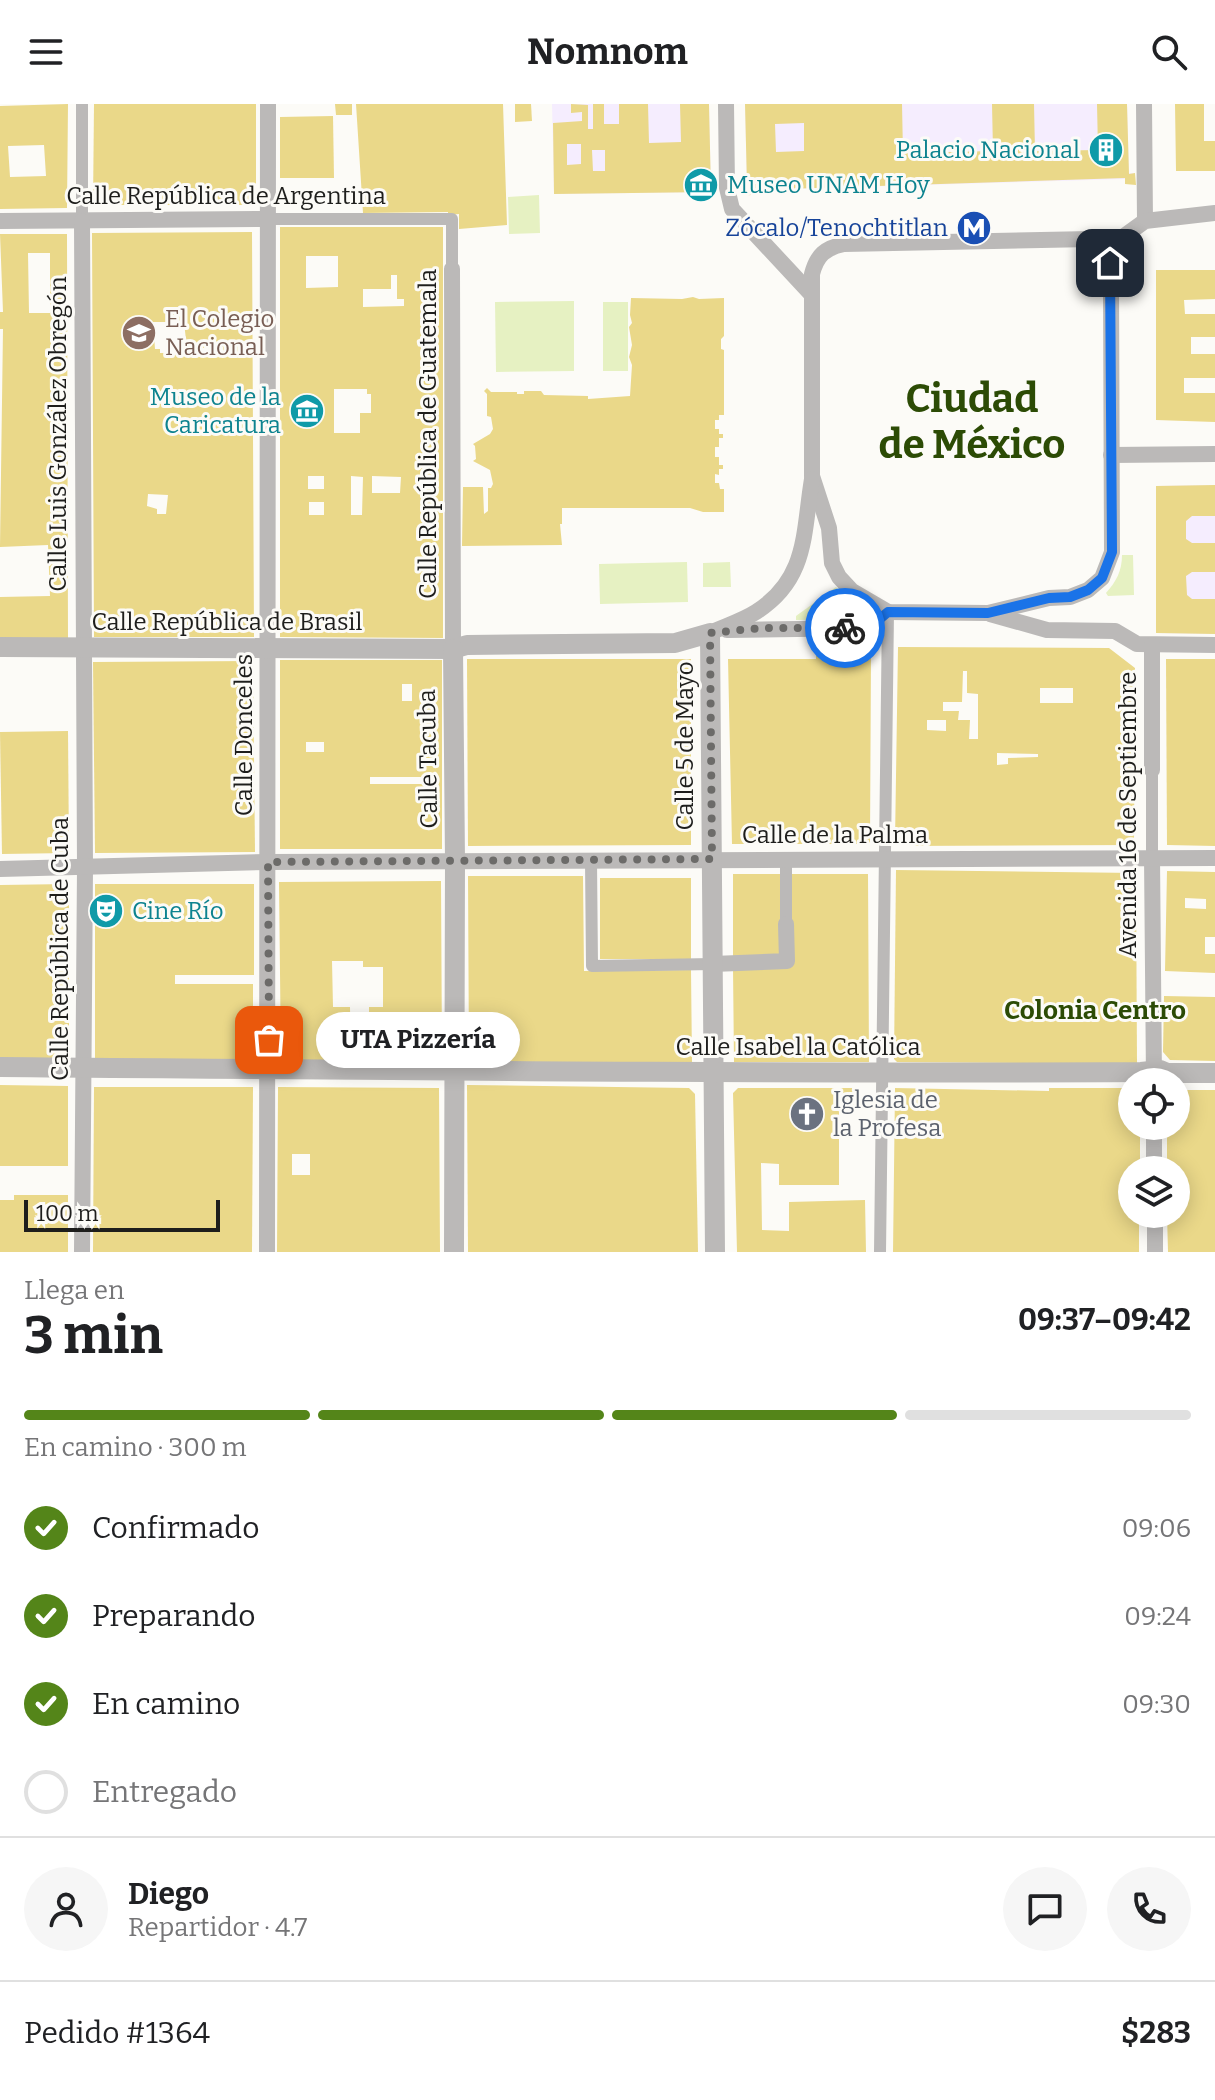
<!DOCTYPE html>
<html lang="es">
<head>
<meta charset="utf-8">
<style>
	body { margin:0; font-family:Bitter,serif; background:#f6f6f6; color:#202124; height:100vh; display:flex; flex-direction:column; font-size:30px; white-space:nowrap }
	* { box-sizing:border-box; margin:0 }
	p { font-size:26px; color:#757577 }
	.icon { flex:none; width:44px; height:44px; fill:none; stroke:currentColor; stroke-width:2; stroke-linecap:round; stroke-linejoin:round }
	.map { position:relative; height:1148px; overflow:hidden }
	.drawer { display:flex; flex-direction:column; background:#fff; flex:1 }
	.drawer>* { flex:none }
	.fabs { position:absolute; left:1118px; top:964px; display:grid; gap:16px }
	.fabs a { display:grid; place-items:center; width:72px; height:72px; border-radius:50%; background:#fff; box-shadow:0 4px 20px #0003; font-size:40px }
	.scale { position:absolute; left:24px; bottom:20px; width:196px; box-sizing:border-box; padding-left:8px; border:4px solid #1e1e1c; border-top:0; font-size:22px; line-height:28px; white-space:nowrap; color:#1e1e1c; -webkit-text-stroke:6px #fcfbf7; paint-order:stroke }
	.pin { position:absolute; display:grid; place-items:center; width:68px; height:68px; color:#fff; margin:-34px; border-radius:16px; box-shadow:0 4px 12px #0006 }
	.courier { position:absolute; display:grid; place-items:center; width:80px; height:80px; margin:-40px; border:6px solid #1a73e8; border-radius:50%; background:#fff; color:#222; box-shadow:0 2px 10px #0007 }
	.bubble { position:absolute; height:56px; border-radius:28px; background:#fff; box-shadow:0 4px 20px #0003; font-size:26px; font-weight:700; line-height:56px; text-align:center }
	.overview em { font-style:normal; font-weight:700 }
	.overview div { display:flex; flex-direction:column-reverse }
	.overview { display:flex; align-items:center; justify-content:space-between; height:136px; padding:0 24px }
	h1 { font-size:52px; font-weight:700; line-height:60px }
	.bar { display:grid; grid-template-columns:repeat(4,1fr); gap:12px 8px; align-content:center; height:96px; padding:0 24px }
	.bar i { height:10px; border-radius:6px; background:#e0e0e0 }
	.bar .selected { background:#548519 }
	.bar p { grid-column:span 4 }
	.line { display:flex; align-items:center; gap:20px; padding:0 24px; border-top:2px solid #e0e0e0 }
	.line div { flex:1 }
	.round { display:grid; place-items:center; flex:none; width:84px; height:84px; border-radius:42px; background:#f6f6f6 }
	ol { padding:0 24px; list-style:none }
	li { display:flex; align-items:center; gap:24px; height:88px }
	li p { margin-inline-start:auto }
	li .icon { padding:8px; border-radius:50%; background:#548519; color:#fff; stroke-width:4 }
	li:last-child { color:#757577 }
	li i { width:44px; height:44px; border:4px solid #e0e0e0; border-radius:50% }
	header { display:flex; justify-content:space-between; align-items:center; height:104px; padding:0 24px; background:#fff; font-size:36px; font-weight:700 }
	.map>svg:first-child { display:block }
	.commercial { fill:#f5edfe }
	.green { fill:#e6f1c2 }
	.building { fill:#ead889; fill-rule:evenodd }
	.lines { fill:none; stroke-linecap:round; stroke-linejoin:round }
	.pedestrian { stroke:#bbb9b8; stroke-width:12 }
	.minor { stroke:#bbb9b8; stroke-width:16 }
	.tertiary { stroke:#bbb9b8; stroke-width:20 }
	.done { stroke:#6c6b69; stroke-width:8; stroke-dasharray:0 14.4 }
	.route { stroke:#1a73e8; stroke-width:10 }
	.labels { text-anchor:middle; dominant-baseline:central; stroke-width:6; stroke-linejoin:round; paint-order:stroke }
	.culture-label { font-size:24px; fill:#0d838f; stroke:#fcfbf7; text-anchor:end }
	.street-label { font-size:24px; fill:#1e1e1c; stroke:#fcfbf7 }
	.transit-label { font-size:24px; fill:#164399; stroke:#fcfbf7; text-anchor:end }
	.education-label { font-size:24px; fill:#785e54; stroke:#fcfbf7; text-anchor:start }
	.worship-label { font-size:24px; fill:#5b616d; stroke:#fcfbf7; text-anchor:start }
	.neighbourhood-label { font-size:26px; font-weight:bold; fill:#2c4b05; stroke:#fcfbf7 }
	.town-label { font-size:40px; font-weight:bold; fill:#2c4b05; stroke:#fcfbf7 }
</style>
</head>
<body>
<header><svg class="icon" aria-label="menu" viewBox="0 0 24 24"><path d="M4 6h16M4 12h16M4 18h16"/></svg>Nomnom<svg class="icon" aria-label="search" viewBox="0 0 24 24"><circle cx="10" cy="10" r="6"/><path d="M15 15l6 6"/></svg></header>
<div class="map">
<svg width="1215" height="1148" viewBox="0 0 1215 1148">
	<rect width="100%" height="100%" fill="#fcfbf7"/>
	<g class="commercial">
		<path d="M552 0H709L711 88 554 90Z"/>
		<path d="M745 0H1127L1129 69H1135L1125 75 752 86 751 91 741 92V82L747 81Z"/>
		<path d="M1215 381V530L1156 529V382Z"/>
	</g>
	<g class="green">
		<path d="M539 91 540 129 509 130 508 93Z"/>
		<path d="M574 197V267L496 268 495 198Z"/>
		<rect x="603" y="198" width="25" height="69"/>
		<path d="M1122 451H1133L1134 491 1108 492 1106 489C1116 478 1122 467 1122 451Z"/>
		<path d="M687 458 688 498 600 500 599 460Z"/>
		<path d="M730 458 731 483H703V459Z"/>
		<path d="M836 483 861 515 796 516V512Z"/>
	</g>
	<g class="building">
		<path d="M68 0 67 104 0 105V2ZM44 41 46 72 10 73 8 42Z"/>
		<path d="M94 0H256V101H93Z"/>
		<path d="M335 0H352V11H336Z"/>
		<path d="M356 0H503L507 121 459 125V110L448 111V108L363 109Z"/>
		<path d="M515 0H531L532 17 515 18Z"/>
		<path d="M571 0 588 1V25H593V0H604V20H619V0H648L649 39 681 38 680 0H709L711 88 554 90 553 19 582 17V8L571 9ZM567 40H581V60L567 61ZM592 46H605V67H593Z"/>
		<path d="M745 0H902L903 49 993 47 992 0H1034L1035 47 1098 46 1097 0H1127L1129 70 1135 69 1136 81 1125 80V74L751 86V91L741 92V82H747ZM804 19V47L776 48 775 20Z"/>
		<path d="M1175 0H1204V37H1215V67H1176Z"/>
		<path d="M333 12 334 74H280V13Z"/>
		<path d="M280 123H443V534L280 533ZM306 152H338V183L306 184ZM391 171H397V195H404V202L363 203V185H391ZM334 285H367V290H371V309H360V329H334ZM308 372H324V385H308ZM351 372 363 373 362 411H351ZM372 372 401 373 400 389H372ZM309 398H324V411H309Z"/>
		<path d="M252 128 254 533H94L92 129ZM153 218H184L186 236 197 244 223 243V248L160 249V245H155ZM148 390 168 391 166 410H157V405L147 402Z"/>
		<path d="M0 130H67L68 534H0V493L50 492 48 441 0 443 3 225H0V208H3ZM28 149H50V209H29Z"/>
		<path d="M1156 166H1215V195L1184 196 1185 210H1215V233H1191V250H1215V274H1184V289H1215V318L1156 316Z"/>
		<path d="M693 193 699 195 724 194V232L721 235V245L724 246V311H719V316H715V325H719V330H723V334H719V343H715V353H719V361H723V365H719V371L715 370V379H719L720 385H724V408H703L690 404H562V420H560L562 441 462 442 463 383H483L484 410 488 407V384H491L493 380 490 366 473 357 476 355 475 342 473 340 490 330 493 325 491 313 487 312V290L484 287 487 284 491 288H517V290H524V287H541L544 291 588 292V295L630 292 632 261 629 253 632 241 629 223 632 219 630 211 631 194 682 195Z"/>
		<path d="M1215 381V412H1192L1186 417V435L1192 439H1215V468H1192L1186 472 1187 491 1192 495H1215V530L1156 529V382Z"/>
		<path d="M898 543 1109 544 1135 564 1134 741 900 742 895 737ZM963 567H967V589L978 590V635H969L970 616H958L959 607H943V598H962ZM1040 584H1073V599H1040ZM927 616H946V627L927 626ZM997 649 1038 650V653L1008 654V660L997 661Z"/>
		<path d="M816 552H871L870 738 867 740H732L728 555H816Z"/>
		<path d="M467 555H691V741L468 742Z"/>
		<path d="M1166 555H1215V742L1167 741Z"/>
		<path d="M280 556H442V745H280ZM402 580H412V597H402ZM306 638H324V648H306ZM370 673H425V680H370Z"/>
		<path d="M253 557 255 748 95 749 93 558Z"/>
		<path d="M68 627 69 749 2 750 0 628Z"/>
		<path d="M896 766 1136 769 1137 960 897 958 894 955Z"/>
		<path d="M1167 767 1215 768V833H1205V850H1215V869L1165 867ZM1185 794 1206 795V805L1185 804Z"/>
		<path d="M733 770H781L782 852H733Z"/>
		<path d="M791 770H868L869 958H734L733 864 792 863Z"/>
		<path d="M468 772H583L584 867 691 866 692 958H469Z"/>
		<rect x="600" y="774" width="91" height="81"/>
		<path d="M441 777 442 954 438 957 369 958V903H383V863H363V857H332L333 903H350L351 958 281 959 279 778Z"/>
		<path d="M69 780V958L0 957V781Z"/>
		<path d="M95 780H254V871H175V880H253V958L95 957Z"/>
		<path d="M1164 892 1215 893V957L1170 956 1163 948Z"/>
		<path d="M0 981 68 982V1062H0Z"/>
		<path d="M467 981 689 984 695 990 698 1148H468Z"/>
		<path d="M94 983H253L252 1148H93Z"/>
		<path d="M278 983 439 984 440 1148H277ZM292 1050H310V1071H292Z"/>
		<path d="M738 984H856L855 1001H839V1081H779V1060L761 1059 762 1126 789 1127V1098L865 1096 866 1148H737L733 989Z"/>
		<path d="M895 984 1049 987V984H1132V1022H1140V1066H1132V1110H1139V1148H893Z"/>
		<path d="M1176 986H1215V1148H1168L1167 1110H1176V1066H1167V1022H1176Z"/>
		<path d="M14 1091H68V1148H0V1096H14Z"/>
	</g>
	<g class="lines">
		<g class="pedestrian">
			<path d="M268 115H452V165"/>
			<path d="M82 117V0"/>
			<path d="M1152 666V753"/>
			<path d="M786 756V820"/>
			<path d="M591 757 592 862 713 860"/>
			<path d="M880 1148 888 508"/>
		</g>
		<g class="minor">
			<path d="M726 0 727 84 732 105 812 191"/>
			<path d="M1144 0 1145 117"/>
			<path d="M0 117 268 115"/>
			<path d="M82 117 85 764 82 1148"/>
			<path d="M1091 135C1111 144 1110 164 1111 183L1112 448 1102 474 1088 486 1070 493 1049 494 988 509 888 508 852 487 839 473 832 459 829 424 812 372V170C817 151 825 144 844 140Z"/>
			<path d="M1105 146 1145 117 1215 109"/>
			<path d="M452 165 453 545"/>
			<path d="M1111 351 1215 350"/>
			<path d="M990 510 1047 526 1115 527 1137 540 1215 541"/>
			<path d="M727 526 869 524 888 508"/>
			<path d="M710 529C725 522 742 517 756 508 808 475 803 429 812 375"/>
			<path d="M1152 541V666"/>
			<path d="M1152 753 1154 976"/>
			<path d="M0 765 268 758 1215 754"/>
			<path d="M713 860 787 857 786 820"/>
			<path d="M1154 1022V1066"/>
			<path d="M1155 1110V1148"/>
			<path d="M267 1148 268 0"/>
		</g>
		<g class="tertiary">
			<path d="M0 543 453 545 467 541 675 539 710 529 715 1148"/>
			<path d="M453 545 455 757 454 1148"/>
			<path d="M0 963C380 966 761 970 1141 968L1160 966 1167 969"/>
			<path d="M1156 972 1167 969H1215"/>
		</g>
	</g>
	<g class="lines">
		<path class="done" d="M269 936 268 758 712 755 710 529 761 524H845"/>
		<path class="route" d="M845 524H869L888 508 988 509 1049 494 1070 493 1088 486 1102 474 1112 448 1110 159"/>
	</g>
	<defs>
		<g id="building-disc" transform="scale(1.8)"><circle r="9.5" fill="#0f9aa8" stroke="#fcfbf7"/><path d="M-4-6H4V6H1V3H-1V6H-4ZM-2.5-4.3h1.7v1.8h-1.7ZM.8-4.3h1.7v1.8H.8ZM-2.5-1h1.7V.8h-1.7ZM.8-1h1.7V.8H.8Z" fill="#fff"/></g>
		<g id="museum-disc" transform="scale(1.8)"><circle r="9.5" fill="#0f9aa8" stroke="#fcfbf7"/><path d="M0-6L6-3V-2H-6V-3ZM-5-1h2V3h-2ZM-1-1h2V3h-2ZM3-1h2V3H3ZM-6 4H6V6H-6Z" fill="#fff"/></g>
		<g id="metro-disc" transform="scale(1.8)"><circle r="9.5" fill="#1a4fb4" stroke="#fcfbf7"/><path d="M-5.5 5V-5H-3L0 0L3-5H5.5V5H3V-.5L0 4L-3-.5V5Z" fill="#fff"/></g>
		<g id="university-disc" transform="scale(1.8)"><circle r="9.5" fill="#8d6e63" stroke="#fcfbf7"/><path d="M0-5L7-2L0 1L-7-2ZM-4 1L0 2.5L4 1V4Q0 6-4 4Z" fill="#fff"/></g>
		<g id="theatre-disc" transform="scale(1.8)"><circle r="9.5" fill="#0f9aa8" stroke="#fcfbf7"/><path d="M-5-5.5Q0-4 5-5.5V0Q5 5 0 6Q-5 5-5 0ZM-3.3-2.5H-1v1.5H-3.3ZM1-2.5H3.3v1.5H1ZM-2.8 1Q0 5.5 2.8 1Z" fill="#fff"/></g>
		<g id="church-disc" transform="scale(1.8)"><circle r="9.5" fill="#6b7280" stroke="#fcfbf7"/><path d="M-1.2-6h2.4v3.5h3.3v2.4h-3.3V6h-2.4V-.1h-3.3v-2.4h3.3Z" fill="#fff"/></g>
	</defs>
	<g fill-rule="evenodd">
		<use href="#building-disc" x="1106" y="46"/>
		<use href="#museum-disc" x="701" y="81"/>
		<use href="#metro-disc" x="974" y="124"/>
		<use href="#university-disc" x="139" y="229"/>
		<use href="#museum-disc" x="307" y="307"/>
		<use href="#theatre-disc" x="106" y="807"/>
		<use href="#church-disc" x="807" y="1010"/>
	</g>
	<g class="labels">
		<g class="culture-label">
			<text x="1080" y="46">Palacio Nacional</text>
			<text x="727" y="81" text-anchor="start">Museo UNAM Hoy</text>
			<text x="281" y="293">Museo de la<tspan x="281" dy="28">Caricatura</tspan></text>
			<text x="132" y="807" text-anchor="start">Cine Río</text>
		</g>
		<g class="street-label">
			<text x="226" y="92">Calle República de Argentina</text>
			<text transform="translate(58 330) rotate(-90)">Calle Luis González Obregón</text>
			<text transform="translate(428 330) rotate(-90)">Calle República de Guatemala</text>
			<text x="227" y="518">Calle República de Brasil</text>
			<text transform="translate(244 631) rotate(-90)">Calle Donceles</text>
			<text transform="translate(685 642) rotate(-90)">Calle 5 de Mayo</text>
			<text transform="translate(428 655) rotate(-91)">Calle Tacuba</text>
			<text transform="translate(1128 711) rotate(-90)">Avenida 16 de Septiembre</text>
			<text x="835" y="731">Calle de la Palma</text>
			<text transform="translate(60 845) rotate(-90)">Calle República de Cuba</text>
			<text x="798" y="943">Calle Isabel la Católica</text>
		</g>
		<g class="transit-label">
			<text x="948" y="124">Zócalo/Tenochtitlan</text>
		</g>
		<g class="education-label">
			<text x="165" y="215">El Colegio<tspan x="165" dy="28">Nacional</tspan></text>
		</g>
		<g class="worship-label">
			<text x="833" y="996">Iglesia de<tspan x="833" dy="28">la Profesa</tspan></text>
		</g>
		<g class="neighbourhood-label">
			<text x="1095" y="906">Colonia Centro</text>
		</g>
		<g class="town-label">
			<text x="972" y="295">Ciudad<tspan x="972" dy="46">de México</tspan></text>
		</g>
	</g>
</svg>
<div class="fabs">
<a><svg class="icon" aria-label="locate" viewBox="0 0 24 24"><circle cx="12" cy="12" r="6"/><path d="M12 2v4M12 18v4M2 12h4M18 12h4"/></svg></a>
<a><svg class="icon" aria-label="layers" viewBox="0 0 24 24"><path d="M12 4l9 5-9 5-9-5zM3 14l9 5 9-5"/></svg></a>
</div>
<div class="scale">100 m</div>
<div class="pin" style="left:269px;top:936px;background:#ea580c"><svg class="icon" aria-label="bag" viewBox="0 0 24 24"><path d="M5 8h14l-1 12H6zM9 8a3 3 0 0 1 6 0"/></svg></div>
<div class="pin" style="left:1110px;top:159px;background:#1f2937"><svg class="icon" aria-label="home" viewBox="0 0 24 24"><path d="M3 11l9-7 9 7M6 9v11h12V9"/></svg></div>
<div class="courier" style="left:845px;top:524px"><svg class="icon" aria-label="bike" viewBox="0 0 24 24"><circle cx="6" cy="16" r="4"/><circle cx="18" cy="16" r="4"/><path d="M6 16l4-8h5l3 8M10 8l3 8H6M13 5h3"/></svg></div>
<div class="bubble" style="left:316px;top:908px;width:204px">UTA Pizzería</div>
</div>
<section class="drawer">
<div class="overview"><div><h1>3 min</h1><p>Llega en</p></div><em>09:37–09:42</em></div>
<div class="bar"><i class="selected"></i><i class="selected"></i><i class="selected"></i><i></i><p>En camino · 300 m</p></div>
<ol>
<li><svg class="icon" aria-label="check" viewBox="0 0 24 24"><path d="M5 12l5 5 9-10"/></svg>Confirmado<p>09:06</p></li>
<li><svg class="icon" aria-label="check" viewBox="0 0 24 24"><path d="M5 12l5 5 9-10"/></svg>Preparando<p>09:24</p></li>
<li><svg class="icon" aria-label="check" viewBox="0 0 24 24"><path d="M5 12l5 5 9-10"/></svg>En camino<p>09:30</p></li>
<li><i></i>Entregado</li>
</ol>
<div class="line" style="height:144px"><a class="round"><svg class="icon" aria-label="person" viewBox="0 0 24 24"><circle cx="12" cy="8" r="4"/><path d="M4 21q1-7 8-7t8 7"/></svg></a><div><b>Diego</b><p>Repartidor · 4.7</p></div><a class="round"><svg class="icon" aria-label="chat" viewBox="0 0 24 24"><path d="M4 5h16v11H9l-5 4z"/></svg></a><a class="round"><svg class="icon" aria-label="phone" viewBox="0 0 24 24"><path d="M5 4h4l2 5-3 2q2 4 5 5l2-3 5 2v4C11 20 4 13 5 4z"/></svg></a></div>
<div class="line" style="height:104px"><div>Pedido #1364</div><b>$283</b></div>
</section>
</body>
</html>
